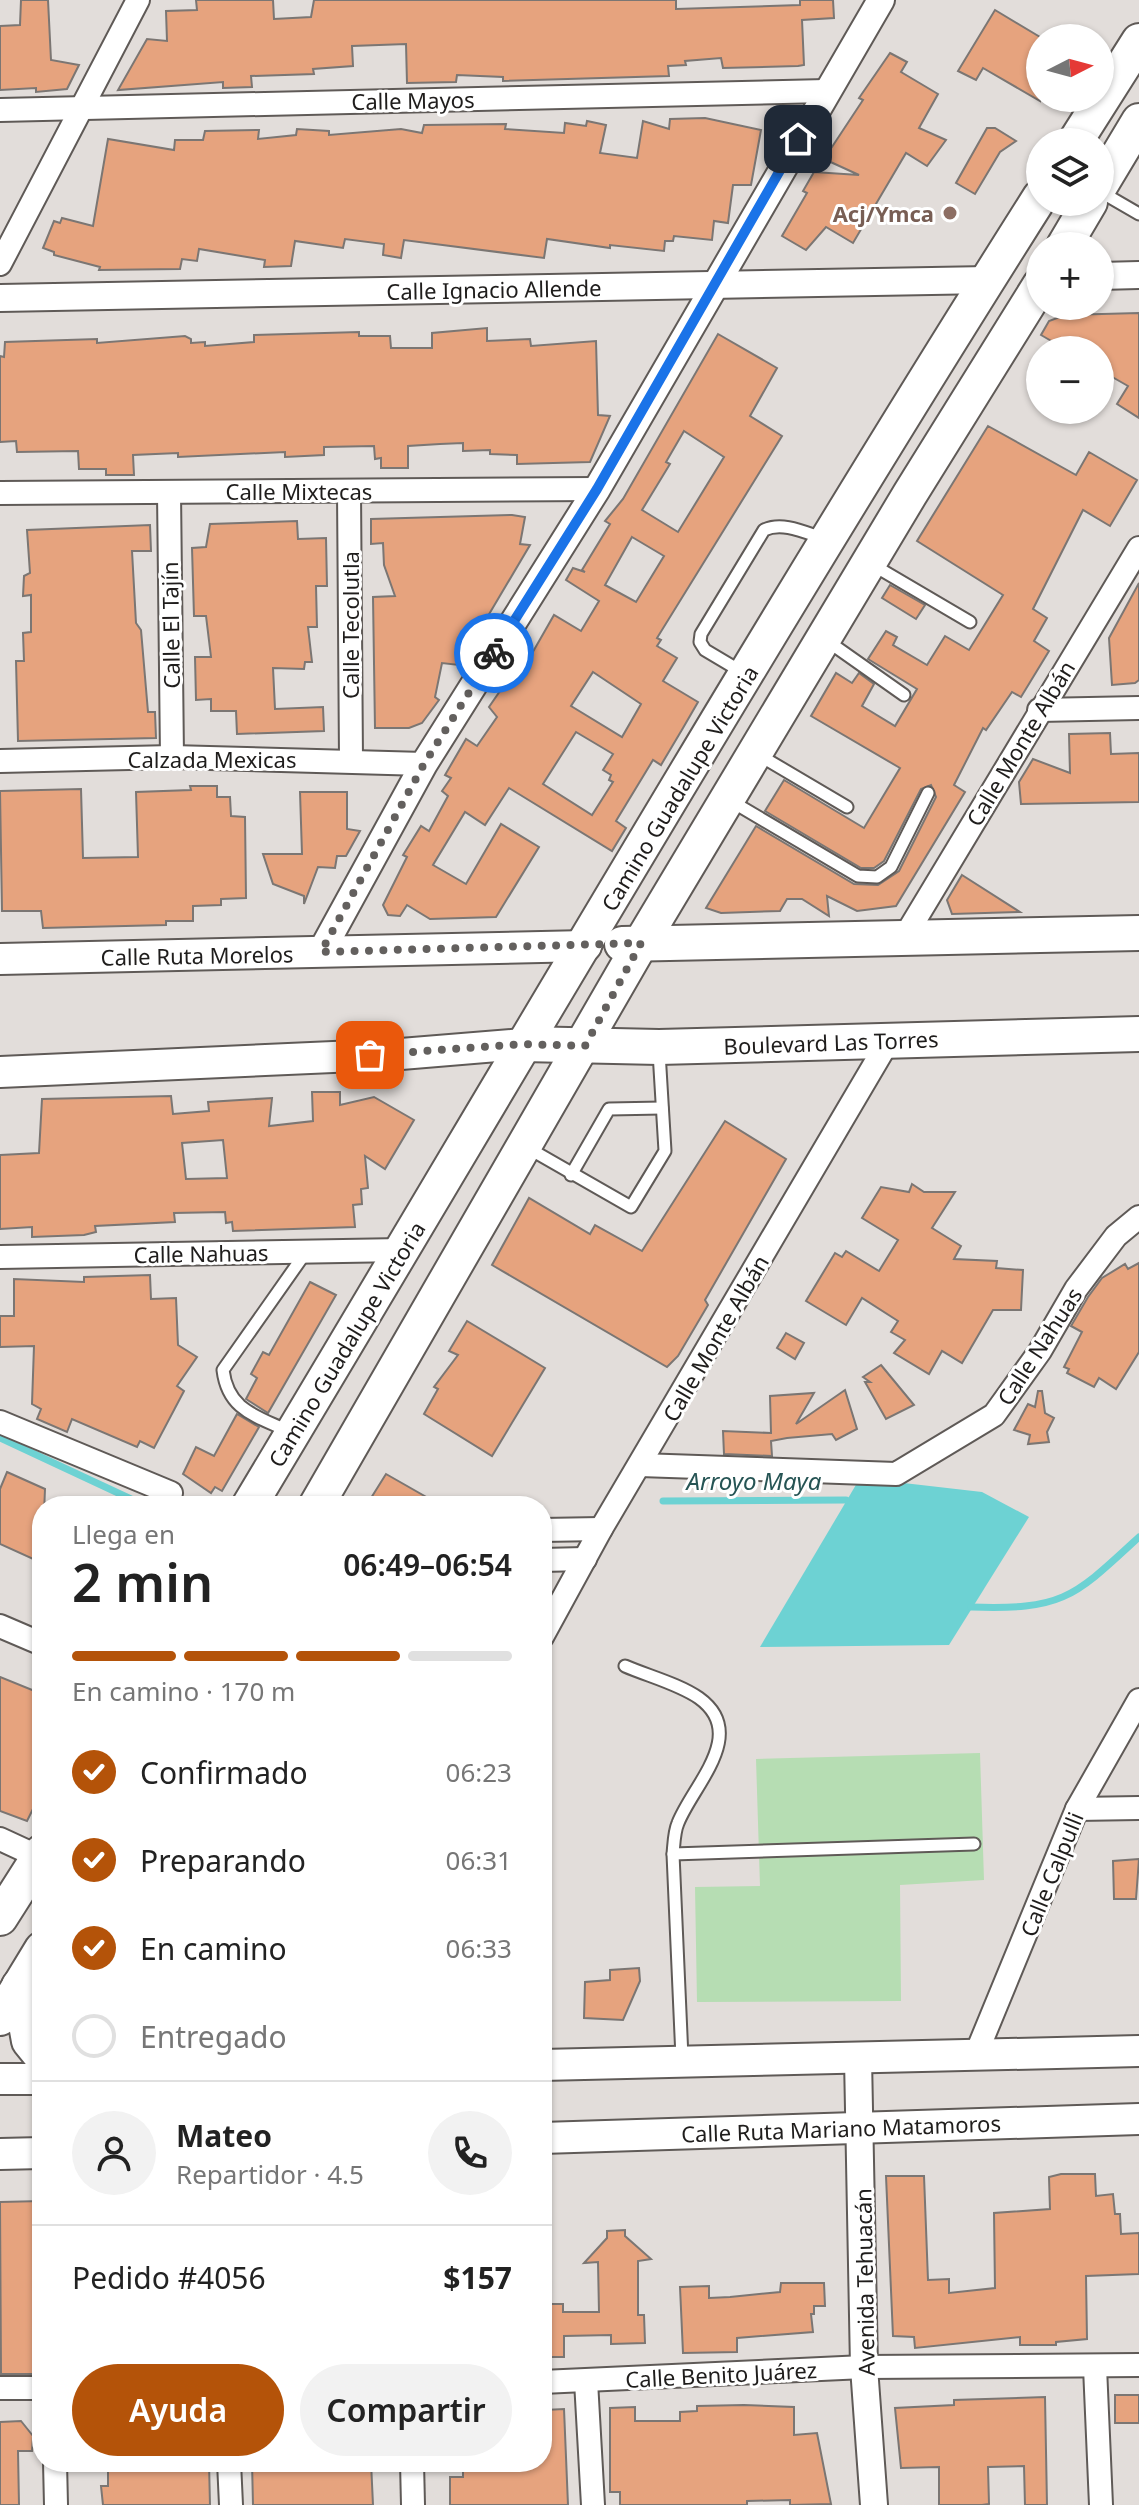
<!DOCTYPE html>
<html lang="es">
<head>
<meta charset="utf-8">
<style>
	body { margin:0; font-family:"Noto Sans",sans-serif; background:#f2f2f2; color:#222; height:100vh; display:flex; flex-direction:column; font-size:30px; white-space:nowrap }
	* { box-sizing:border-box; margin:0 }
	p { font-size:26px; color:#767676 }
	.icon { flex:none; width:44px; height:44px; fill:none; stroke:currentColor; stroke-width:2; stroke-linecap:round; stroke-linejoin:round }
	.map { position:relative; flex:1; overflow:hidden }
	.sheet { position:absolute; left:32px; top:1496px; width:520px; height:976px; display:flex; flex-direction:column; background:#fff; border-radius:32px; box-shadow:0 2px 6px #0004 }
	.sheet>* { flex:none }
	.needle { width:52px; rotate:84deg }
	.controls { position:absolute; left:1026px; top:24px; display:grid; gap:16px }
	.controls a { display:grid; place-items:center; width:88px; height:88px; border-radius:50%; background:#fff; box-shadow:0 2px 6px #0004; font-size:40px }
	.pin { position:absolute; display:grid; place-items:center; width:68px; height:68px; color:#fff; margin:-34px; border-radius:16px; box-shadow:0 4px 12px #0006 }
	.courier { position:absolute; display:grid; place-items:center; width:80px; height:80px; margin:-40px; border:6px solid #1a73e8; border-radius:50%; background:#fff; color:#222; box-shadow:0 2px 10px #0007 }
	.headline em { font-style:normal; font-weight:600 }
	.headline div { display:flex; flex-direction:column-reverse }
	.headline { display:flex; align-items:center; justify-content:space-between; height:136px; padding:0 40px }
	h1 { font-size:52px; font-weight:600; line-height:60px }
	.bar { display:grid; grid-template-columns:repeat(4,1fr); gap:12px 8px; align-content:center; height:96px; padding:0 40px }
	.bar i { height:10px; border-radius:6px; background:#e0e0e0 }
	.bar .on { background:#b45309 }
	.bar p { grid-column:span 4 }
	.line { display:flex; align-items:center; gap:20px; padding:0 40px; border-top:2px solid #e0e0e0 }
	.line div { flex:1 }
	.round { display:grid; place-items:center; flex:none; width:84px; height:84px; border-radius:42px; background:#f2f2f2 }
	ol { padding:0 40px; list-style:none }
	li { display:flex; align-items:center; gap:24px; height:88px }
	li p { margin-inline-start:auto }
	li .icon { padding:8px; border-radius:50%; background:#b45309; color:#fff; stroke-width:4 }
	li:last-child { color:#767676 }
	li i { width:44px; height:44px; border:4px solid #e0e0e0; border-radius:50% }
	.cta { display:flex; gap:16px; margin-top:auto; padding:16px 40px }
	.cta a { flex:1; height:92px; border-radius:48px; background:#b45309; color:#fff; font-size:32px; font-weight:600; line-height:92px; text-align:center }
	.cta a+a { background:#f2f2f2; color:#222 }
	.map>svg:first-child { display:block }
	.green { fill:#b6ddb3 }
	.water { fill:#6dd2d3 }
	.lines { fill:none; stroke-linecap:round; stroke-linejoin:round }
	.stream { stroke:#6dd2d3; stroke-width:7 }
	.building { fill:#e6a37e; stroke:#7b7673; stroke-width:2; fill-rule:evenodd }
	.service-casing { stroke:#5f5a57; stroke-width:15 }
	.minor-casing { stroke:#5f5a57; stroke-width:26 }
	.tertiary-casing { stroke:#5f5a57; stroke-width:30 }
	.secondary-casing { stroke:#5f5a57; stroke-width:34 }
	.primary-casing { stroke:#5f5a57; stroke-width:38 }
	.service { stroke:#fff; stroke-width:11 }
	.minor { stroke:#fff; stroke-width:22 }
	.tertiary { stroke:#fff; stroke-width:26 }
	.secondary { stroke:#fff; stroke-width:30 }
	.primary { stroke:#fff; stroke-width:34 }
	.done { stroke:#63605e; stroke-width:8; stroke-dasharray:0 14.4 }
	.route { stroke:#1a73e8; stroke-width:10 }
	.education-dot { fill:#8d6e63; stroke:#fff; stroke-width:3 }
	.labels { text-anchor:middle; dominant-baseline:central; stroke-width:6; stroke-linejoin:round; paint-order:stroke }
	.street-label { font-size:22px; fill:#1f1d1c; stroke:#fff }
	.education-label { font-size:22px; font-weight:bold; fill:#785e54; stroke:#fff; text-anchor:end }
	.water-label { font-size:24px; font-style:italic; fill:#265454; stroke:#fff }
</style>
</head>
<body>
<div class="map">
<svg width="1139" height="2505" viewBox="0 0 1139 2505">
	<rect width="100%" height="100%" fill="#e2ddda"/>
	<path class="green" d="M980 1753 984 1880 900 1885 901 2001 697 2002 695 1887 760 1886 756 1759Z"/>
	<path class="water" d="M860 1478 982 1492 1029 1517 949 1645 760 1647Z"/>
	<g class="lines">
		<g class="stream">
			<path d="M0 1438 146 1506"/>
			<path d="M663 1501 846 1500"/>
			<path d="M971 1607C1063 1610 1073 1598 1139 1537"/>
		</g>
	</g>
	<g class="building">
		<path d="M21 0H48L51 60 79 65 67 89 36 92V88L0 90V26L20 25Z"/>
		<path d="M196 0H273L274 19 311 17 314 0H676V9L800 5V0H833L834 18 802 20 804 65 798 66 723 68 721 58 685 61 686 65 668 66 669 76 503 81V77L457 75 456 82 407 83 406 44 352 46 353 66 313 69 314 74 251 76 252 87 223 88V82L118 90 147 39 167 41 166 11 197 10Z"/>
		<path d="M995 10 1040 37V101L983 68 976 80 958 71Z"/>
		<path d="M890 53 907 62 901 72 938 94 919 128 946 140 927 166 906 153 853 243 826 227 806 250 782 236 807 193 803 191 814 172 859 175 824 159 863 100 859 98Z"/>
		<path d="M705 118 761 130 751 185H733L728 223 714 221 712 240 674 236 673 241H665L664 251 610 245V248L547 239 544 258 404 240 401 258 383 255 384 244 345 239 343 248 295 241 291 266 264 267 265 260 199 249 197 261 182 259 180 269 99 270 100 267 54 255V252L43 248 54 221 60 223 62 218 93 226 108 139 174 150 175 140H203L205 131 259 130 258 139 296 135 297 129 329 131V135L401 129 422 133 424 125 506 124 505 129 564 133 565 123 586 126 587 121 606 125 600 153 637 158 643 121 669 129 670 119Z"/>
		<path d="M987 128H995L1016 141 1000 152 975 194 956 183Z"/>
		<path d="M1139 313V418L1117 404 1128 386 1100 370V350H1067L1041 335 1049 321 1065 315Z"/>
		<path d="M487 328V341L530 339 531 346 596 341 598 415 610 416 590 462 517 464V455L490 454V450L463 451V443L440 444 408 446V468H381V458L375 459 374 446 324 447V455L285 457V452L178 457V453L133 455 134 475H106V469H79L78 451 17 452 16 441 0 442V356L4 357 5 342 97 339V343L185 336 191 339V343L205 342V346L254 342V335L359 332V336H390L391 348H432V333Z"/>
		<path d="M718 334 777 368 750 416 782 436 657 638 661 640 657 646 677 658 663 681 698 702 683 728 661 765 653 760 616 821 626 828 612 851 509 788 485 825 465 812 433 865 466 884 501 824 539 847 496 917 430 919 407 905 400 916 388 915 383 905 407 857 403 855 421 826 429 831 448 796 442 791 451 778 445 775 466 739 477 746 497 717 489 707 511 675 522 671 554 615 581 631 599 601 566 580 573 568 585 572 582 570 610 524 605 521 623 499ZM684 431 724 457 678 532 642 510 670 464 666 462ZM632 537 664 556 636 602 605 585ZM593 672 641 704 622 737 571 706ZM576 732 613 754 603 770 611 775 609 780 613 782 592 815 543 784Z"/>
		<path d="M988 426 1076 475 1089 452 1137 480 1110 526 1083 510 1033 609 1047 618 1034 641 1049 651 1021 697 1012 692 986 730 983 728 954 785 965 792 896 906 857 911 827 896 829 916 802 899H787L780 911 721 913 706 908 756 826 854 884 878 885 899 871 936 797 931 785 921 789 884 861 874 868H861L765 811 784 780 864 828 900 768 811 716 836 673 852 683 859 673 874 684 862 706 895 726 917 689 868 659 886 631 897 637 893 645 927 665 945 636 969 650 1003 595 917 541Z"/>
		<path d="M512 515 525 517 520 544 530 545 459 665 442 663 435 697 439 700 422 723 409 728H375L373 597 395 596 384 565 383 543 371 544V519Z"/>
		<path d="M297 521 298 539 326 538 327 586H316L317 627H308L312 662H305L304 669 273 668 275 709 323 707 324 731 237 734 236 711H211V699L196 700 195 657H211L206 616H194L192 548 206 547 210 524Z"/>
		<path d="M150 525 151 551H132L136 623 141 630 148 712H155L156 738 18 741 16 661H24L23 633 31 632V595L23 596 24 576 30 573 27 530Z"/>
		<path d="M1139 583V680L1135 683 1112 685 1109 638Z"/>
		<path d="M890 585 925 605 916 619 882 598Z"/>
		<path d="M1110 733 1111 754 1139 753V802L1021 804 1019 782 1033 759 1070 773 1069 734Z"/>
		<path d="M190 786H217V797H230L231 816 245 817 246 898 221 899V905L193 906V921H166V925L43 928 41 911H2L0 791 81 789 83 858 138 857 136 792 191 790Z"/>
		<path d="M300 792H347V829L360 831 346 856H337L335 868 318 867 304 904V896L273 884 263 854H302Z"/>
		<path d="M962 875 1020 912 952 914 947 900Z"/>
		<path d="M312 1092H340V1105L374 1097 414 1120 385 1169 365 1156 368 1188 361 1189 362 1204 353 1205 355 1227 233 1231 232 1222 226 1223 225 1212 174 1213 175 1222 95 1226 96 1232 84 1235 32 1237V1227L0 1229V1155L39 1153 42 1099 171 1096 173 1114 209 1111 208 1102 272 1098 269 1126 313 1121ZM223 1140 227 1178 186 1179 182 1143Z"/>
		<path d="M725 1121 786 1159 705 1300 708 1305 678 1356 667 1367 492 1265 529 1198 590 1234 595 1225 642 1251Z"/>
		<path d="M912 1184 924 1192H955L932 1228 961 1246 954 1259 997 1261 996 1268 1023 1270 1021 1310H993L962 1363 942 1351 929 1374 894 1353 905 1340 891 1332 898 1321 862 1298 846 1325 806 1301 835 1253 842 1257 846 1251 879 1271 898 1240 862 1218 881 1187 909 1192Z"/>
		<path d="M1139 1263V1352L1116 1389 1099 1378 1094 1387 1067 1373 1069 1369 1064 1367 1082 1332 1071 1326 1088 1297 1102 1278 1125 1264 1128 1269Z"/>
		<path d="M150 1275 151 1299 176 1298 178 1345 197 1357 177 1386 184 1391 154 1448 140 1441 137 1447 72 1419 67 1432 37 1419 41 1409 32 1404 34 1346 0 1347V1316H14V1279L84 1282V1277Z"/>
		<path d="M310 1282 336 1295 268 1413 246 1399 257 1378 251 1374 263 1352 269 1355Z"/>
		<path d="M467 1321 545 1368 492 1456 424 1414 438 1389 434 1387 458 1355 449 1351Z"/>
		<path d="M786 1333 804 1343 795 1359 777 1348Z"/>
		<path d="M881 1365 914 1405 886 1419 865 1382H870L863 1377Z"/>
		<path d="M845 1390 857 1429 836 1440 832 1434 787 1438 771 1441 772 1456 724 1454 723 1431 771 1433 770 1396 814 1393 796 1424Z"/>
		<path d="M1038 1391H1042L1045 1413 1054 1418 1047 1432 1049 1442 1028 1444 1030 1435 1014 1430 1028 1404 1035 1407Z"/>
		<path d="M237 1414 259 1427 222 1491 215 1487 211 1493 183 1474 196 1447 214 1456Z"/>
		<path d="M7 1472 45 1489 42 1563 0 1544V1489Z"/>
		<path d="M386 1474 442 1506H366Z"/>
		<path d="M0 1677 42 1694V1791L27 1821 0 1811Z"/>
		<path d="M1139 1859 1136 1899H1114L1113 1861Z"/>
		<path d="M639 1968 640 1981 623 2020 584 2018 585 1982 610 1980V1970Z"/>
		<path d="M1061 2174H1095L1096 2196 1113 2194 1115 2214H1120L1121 2234 1139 2233V2274L1086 2276 1087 2339 1056 2342V2345H1020V2337L915 2348 914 2337 893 2336 886 2176H924L928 2280 949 2279V2293L995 2288 994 2213 1050 2209 1049 2177Z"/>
		<path d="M42 2201V2374H1L0 2202Z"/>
		<path d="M625 2230V2236L651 2259 638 2261V2315H644L645 2343 611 2344V2335L564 2336V2357H542V2304H563V2312H599L598 2262 584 2263 607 2238V2231Z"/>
		<path d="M781 2283H824L825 2306H814V2314H811L813 2332 737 2338V2352L683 2353 680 2287 709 2286V2298L730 2297 780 2292Z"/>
		<rect x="1115" y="2395" width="24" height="28"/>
		<path d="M1045 2397 1047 2505H1025L1024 2466 988 2467 989 2504 982 2505H939V2467L901 2468 895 2408 954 2405V2400Z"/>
		<path d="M744 2405 794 2407V2435L817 2433 831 2504 790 2505V2500L747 2501V2505H620V2492H610V2408L635 2407V2421H680V2412L697 2411V2406Z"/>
		<path d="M564 2409 568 2505H450V2477H463V2462H542V2437H547L545 2410Z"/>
		<path d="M21 2421 33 2436 32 2451H18L19 2505H0V2422Z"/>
		<path d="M108 2462H209L210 2505H103L101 2486H108Z"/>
		<path d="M252 2462H371L373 2505H253Z"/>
	</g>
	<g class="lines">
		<g class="service-casing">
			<g id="service">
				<path d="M1101 192 1139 214"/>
				<path d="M873 565 970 622"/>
				<path d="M826 640 904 695"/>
				<path d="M742 672 705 650 700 642 701 634 764 530C783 521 806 533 825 539"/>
				<path d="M759 755 847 807"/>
				<path d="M731 801 858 876 877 877 891 867 928 793"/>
				<path d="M528 1148 631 1207 665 1151 659 1052"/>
				<path d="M571 1175 609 1109 662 1108"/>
				<path d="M290 1432C257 1416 228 1411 223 1370L306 1252"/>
				<path d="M625 1666C648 1676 679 1684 699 1698 749 1734 693 1785 678 1823 674 1832 674 1844 673 1854L682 2058"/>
				<path d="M673 1854 974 1844"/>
			</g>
		</g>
		<g class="minor-casing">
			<g id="minor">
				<path d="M0 110 826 91"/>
				<path d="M0 264 138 0"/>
				<path d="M349 491 351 759"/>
				<path d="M169 492 172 757"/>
				<path d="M0 493 597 489"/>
				<path d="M1039 710 1139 708"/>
				<path d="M0 761 172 757 424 764"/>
				<path d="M904 938 1139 548"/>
				<path d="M0 1257 402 1250"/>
				<path d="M0 1422 171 1493"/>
				<path d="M640 1465 896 1474 994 1415 1040 1351 1076 1289 1116 1236 1139 1217"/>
				<path d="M542 1530 601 1529"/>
				<path d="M542 1560 585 1559"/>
				<path d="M0 1626 42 1644"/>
				<path d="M542 1637 601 1529 889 1040"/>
				<path d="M1077 1809 1139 1808"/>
				<path d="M0 1839 39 1857"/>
				<path d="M976 2054 1077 1809 1139 1700"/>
				<path d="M1095 2367 1101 2505"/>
				<path d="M586 2381 593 2505"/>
				<path d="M542 2382 864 2367 1139 2365"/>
				<path d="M0 2388H42"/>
				<path d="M55 2462 56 2505"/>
				<path d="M229 2462 231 2505"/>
				<path d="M412 2462 413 2505"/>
			</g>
		</g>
		<g class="tertiary-casing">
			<g id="tertiary">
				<path d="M1100 276 1139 275"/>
				<path d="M0 298 988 280"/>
				<path d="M321 952 424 764 597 489 881 0"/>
				<path d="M858 2058 864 2367 874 2505"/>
			</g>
		</g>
		<g class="secondary-casing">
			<g id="secondary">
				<path d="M0 959 586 946"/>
				<path d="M0 1072 401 1054 523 1044"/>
				<path d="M542 2065 1139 2051"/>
				<path d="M0 2079H42"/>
				<path d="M542 2138 1139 2119"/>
				<path d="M0 2154 42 2153"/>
			</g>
		</g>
		<g class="primary-casing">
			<g id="primary">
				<path d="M1075 142 1139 41"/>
				<path d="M1100 186 1139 121"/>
				<path d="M1064 246 1090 202"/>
				<path d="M622 944 1139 933"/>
				<path d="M523 1044 659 1047 1139 1034"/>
				<path d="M249 1506C511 1069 767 628 1040 197"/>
				<path d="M316 1506 641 943 910 494 1040 285"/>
				<path d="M0 1918 42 1852"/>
				<path d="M19 1986 29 2041 42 2057"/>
				<path d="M0 2018 42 1949"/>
			</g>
		</g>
		<use href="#service" class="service"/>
		<use href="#minor" class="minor"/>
		<use href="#tertiary" class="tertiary"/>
		<use href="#secondary" class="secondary"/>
		<use href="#primary" class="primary"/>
	</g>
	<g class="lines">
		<path class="done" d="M370 1055 523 1044 585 1046 641 943 321 952 424 764 494 653"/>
		<path class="route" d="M494 653 597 489 798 139"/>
	</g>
	<circle class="education-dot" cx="950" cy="213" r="8"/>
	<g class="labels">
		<g class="street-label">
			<text transform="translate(413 100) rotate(-1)">Calle Mayos</text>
			<text transform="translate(494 289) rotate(-1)">Calle Ignacio Allende</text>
			<text x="299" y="491">Calle Mixtecas</text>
			<text transform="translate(170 625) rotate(-91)">Calle El Tajín</text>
			<text transform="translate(350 625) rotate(-90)">Calle Tecolutla</text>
			<text transform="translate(1020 743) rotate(-59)">Calle Monte Albán</text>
			<text x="212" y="759">Calzada Mexicas</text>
			<text transform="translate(679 788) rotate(-59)">Camino Guadalupe Victoria</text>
			<text transform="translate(197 955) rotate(-1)">Calle Ruta Morelos</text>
			<text transform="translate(831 1042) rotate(-2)">Boulevard Las Torres</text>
			<text transform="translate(201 1253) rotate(-1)">Calle Nahuas</text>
			<text transform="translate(715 1338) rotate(-60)">Calle Monte Albán</text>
			<text transform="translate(346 1344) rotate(-59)">Camino Guadalupe Victoria</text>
			<text transform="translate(1039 1346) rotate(-57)">Calle Nahuas</text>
			<text transform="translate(1051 1874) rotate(-68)">Calle Calpulli</text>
			<text transform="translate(841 2128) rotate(-2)">Calle Ruta Mariano Matamoros</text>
			<text transform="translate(864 2282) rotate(-91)">Avenida Tehuacán</text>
			<text transform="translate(721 2374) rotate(-3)">Calle Benito Juárez</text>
		</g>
		<g class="education-label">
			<text x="934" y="213">Acj/Ymca</text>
		</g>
		<g class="water-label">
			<text x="754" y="1480">Arroyo Maya</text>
		</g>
	</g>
</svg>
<div class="controls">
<a><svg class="needle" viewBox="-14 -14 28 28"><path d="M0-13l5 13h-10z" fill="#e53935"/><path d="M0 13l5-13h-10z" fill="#767676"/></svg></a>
<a><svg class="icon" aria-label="layers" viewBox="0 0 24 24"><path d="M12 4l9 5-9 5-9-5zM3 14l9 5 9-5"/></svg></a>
<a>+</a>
<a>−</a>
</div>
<div class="pin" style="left:370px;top:1055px;background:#ea580c"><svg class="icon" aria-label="bag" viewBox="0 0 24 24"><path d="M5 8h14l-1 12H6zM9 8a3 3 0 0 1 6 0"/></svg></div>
<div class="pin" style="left:798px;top:139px;background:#1f2937"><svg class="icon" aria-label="home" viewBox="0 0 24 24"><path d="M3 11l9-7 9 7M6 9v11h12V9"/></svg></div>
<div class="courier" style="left:494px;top:653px"><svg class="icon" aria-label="bike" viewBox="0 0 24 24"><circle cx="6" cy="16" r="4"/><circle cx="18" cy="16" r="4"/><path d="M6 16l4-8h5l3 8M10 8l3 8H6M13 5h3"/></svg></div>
<section class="sheet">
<div class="headline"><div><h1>2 min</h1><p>Llega en</p></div><em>06:49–06:54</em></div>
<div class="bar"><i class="on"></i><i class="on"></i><i class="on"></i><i></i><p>En camino · 170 m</p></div>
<ol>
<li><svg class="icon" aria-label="check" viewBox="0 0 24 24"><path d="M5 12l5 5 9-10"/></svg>Confirmado<p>06:23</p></li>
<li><svg class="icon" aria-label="check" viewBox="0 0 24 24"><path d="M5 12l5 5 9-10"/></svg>Preparando<p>06:31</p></li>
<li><svg class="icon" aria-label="check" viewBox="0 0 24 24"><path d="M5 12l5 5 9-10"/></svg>En camino<p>06:33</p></li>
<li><i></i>Entregado</li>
</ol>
<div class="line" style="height:144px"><a class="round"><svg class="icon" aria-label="person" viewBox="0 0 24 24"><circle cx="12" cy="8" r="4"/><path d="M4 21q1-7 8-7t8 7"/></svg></a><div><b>Mateo</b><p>Repartidor · 4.5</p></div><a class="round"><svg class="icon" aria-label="phone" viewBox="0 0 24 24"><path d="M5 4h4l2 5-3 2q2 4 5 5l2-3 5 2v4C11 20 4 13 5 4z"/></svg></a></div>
<div class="line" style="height:104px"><div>Pedido #4056</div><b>$157</b></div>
<div class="cta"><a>Ayuda</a><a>Compartir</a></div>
</section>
</div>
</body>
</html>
